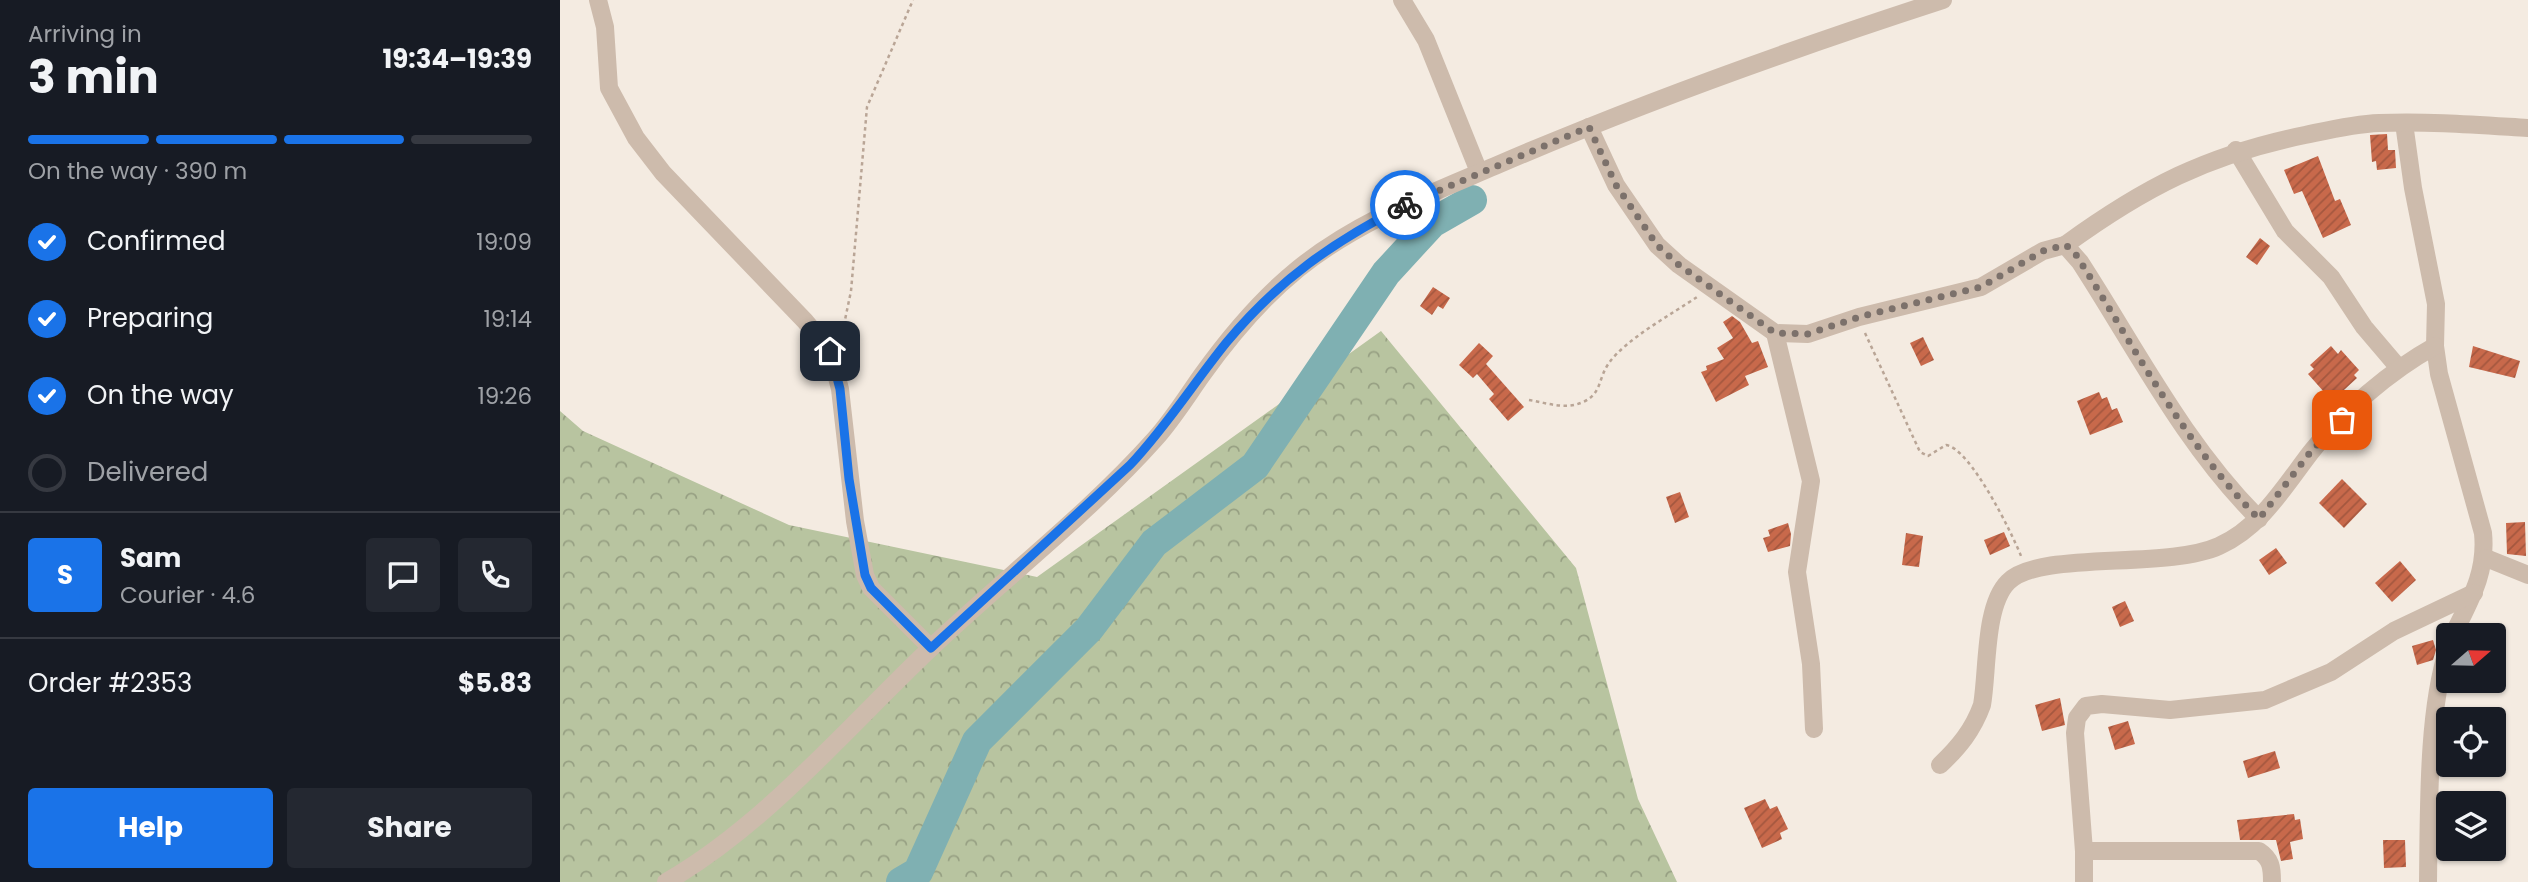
<!DOCTYPE html>
<html lang="en">
<head>
<meta charset="utf-8">
<style>
	body { margin:0; font-family:Poppins,sans-serif; background:#242831; color:#f1f3f6; height:100vh; display:flex; flex-direction:column; font-size:26px; white-space:nowrap }
	* { box-sizing:border-box; margin:0 }
	p { font-size:23px; color:#9ea1a6 }
	.icon { flex:none; width:38px; height:38px; fill:none; stroke:currentColor; stroke-width:2; stroke-linecap:round; stroke-linejoin:round }
	.map { position:relative; flex:1; overflow:hidden }
	.drawer { display:flex; flex-direction:column; background:#171b24; width:560px }
	.drawer>* { flex:none }
	.needle { width:46px; rotate:70deg }
	.buttons { position:absolute; left:1876px; top:623px; display:grid; gap:14px }
	.buttons a { display:grid; place-items:center; width:70px; height:70px; border-radius:7px; background:#171b24; box-shadow:0 2px 5px #0004; font-size:35px }
	.pin { position:absolute; display:grid; place-items:center; width:60px; height:60px; color:#fff; margin:-30px; border-radius:14px; box-shadow:0 4px 10px #0006 }
	.courier { position:absolute; display:grid; place-items:center; width:70px; height:70px; margin:-35px; border:5px solid #1a73e8; border-radius:50%; background:#fff; color:#222; box-shadow:0 2px 9px #0007 }
	.summary em { font-style:normal; font-weight:700 }
	.summary div { display:flex; flex-direction:column-reverse }
	.summary { display:flex; align-items:center; justify-content:space-between; height:119px; padding:0 28px }
	h1 { font-size:46px; font-weight:700; line-height:52px }
	.bar { display:grid; grid-template-columns:repeat(4,1fr); gap:10px 7px; align-content:center; height:84px; padding:0 28px }
	.bar i { height:9px; border-radius:5px; background:#363941 }
	.bar .on { background:#1a73e8 }
	.bar p { grid-column:span 4 }
	.line { display:flex; align-items:center; gap:18px; padding:0 28px; border-top:2px solid #363941 }
	.line div { flex:1 }
	.round { display:grid; place-items:center; flex:none; width:74px; height:74px; border-radius:7px; background:#242831 }
	ol { padding:0 28px; list-style:none }
	li { display:flex; align-items:center; gap:21px; height:77px }
	li p { margin-inline-start:auto }
	li .icon { padding:7px; border-radius:50%; background:#1a73e8; color:#fff; stroke-width:4 }
	li:last-child { color:#9ea1a6 }
	li i { width:38px; height:38px; border:4px solid #363941; border-radius:50% }
	.cta { display:flex; gap:14px; margin-top:auto; padding:14px 28px }
	.cta a { flex:1; height:80px; border-radius:7px; background:#1a73e8; color:#fff; font-size:28px; font-weight:700; line-height:80px; text-align:center }
	.cta a+a { background:#242831; color:#f1f3f6 }
	main { display:flex; flex:1; min-height:0 }
	.map>svg:first-child { display:block }
	.forest { fill:url(#forest-crowns) }
	.lines { fill:none; stroke-linecap:round; stroke-linejoin:round }
	.river { stroke:#7fb0b2; stroke-width:30 }
	.building { fill:url(#building-hatch) }
	.path { stroke:#b9a596; stroke-width:2.5; stroke-dasharray:3.5 3.5; stroke-linecap:butt }
	.minor { stroke:#cdbbac; stroke-width:18 }
	.done { stroke:#7c716b; stroke-width:7; stroke-dasharray:0 12.6 }
	.route { stroke:#1a73e8; stroke-width:9 }
</style>
</head>
<body>
<main>
<section class="drawer">
<div class="summary"><div><h1>3 min</h1><p>Arriving in</p></div><em>19:34–19:39</em></div>
<div class="bar"><i class="on"></i><i class="on"></i><i class="on"></i><i></i><p>On the way · 390 m</p></div>
<ol>
<li><svg class="icon" aria-label="check" viewBox="0 0 24 24"><path d="M5 12l5 5 9-10"/></svg>Confirmed<p>19:09</p></li>
<li><svg class="icon" aria-label="check" viewBox="0 0 24 24"><path d="M5 12l5 5 9-10"/></svg>Preparing<p>19:14</p></li>
<li><svg class="icon" aria-label="check" viewBox="0 0 24 24"><path d="M5 12l5 5 9-10"/></svg>On the way<p>19:26</p></li>
<li><i></i>Delivered</li>
</ol>
<div class="line" style="height:126px"><b class="round" style="background:#1a73e8;color:#fff">S</b><div><b>Sam</b><p>Courier · 4.6</p></div><a class="round"><svg class="icon" aria-label="chat" viewBox="0 0 24 24"><path d="M4 5h16v11H9l-5 4z"/></svg></a><a class="round"><svg class="icon" aria-label="phone" viewBox="0 0 24 24"><path d="M5 4h4l2 5-3 2q2 4 5 5l2-3 5 2v4C11 20 4 13 5 4z"/></svg></a></div>
<div class="line" style="height:91px"><div>Order #2353</div><b>$5.83</b></div>
<div class="cta"><a>Help</a><a>Share</a></div>
</section>
<div class="map">
<svg width="1968" height="882" viewBox="0 0 1968 882">
	<defs>
		<pattern id="forest-crowns" width="20" height="18" patternUnits="userSpaceOnUse" patternTransform="scale(1.75)"><rect width="20" height="18" fill="#b8c4a0"/><path d="M2 6a3 3 0 1 1 6 0M12 15a3 3 0 1 1 6 0" fill="none" stroke="#97a083"/></pattern>
		<pattern id="building-hatch" width="6" height="6" patternUnits="userSpaceOnUse" patternTransform="scale(1.75)"><rect width="6" height="6" fill="#c8694b"/><path d="M-1 1l2-2M0 6l6-6M5 7l2-2" fill="none" stroke="#a4573f"/></pattern>
	</defs>
	<rect width="100%" height="100%" fill="#f4ebe1"/>
	<path class="forest" d="M821 331 1016 568 1078 799 1117 882H0V411L23 431 229 525 477 577Z"/>
	<g class="lines">
		<path class="river" d="M341 882 358 872 417 741 529 629 594 543 695 466 826 273 872 223 912 200"/>
	</g>
	<g class="building">
		<path d="M1827 134 1828 150H1835L1836 168 1817 170 1816 161 1812 162 1810 135Z"/>
		<path d="M1758 156 1775 201 1780 199 1791 225 1763 238 1742 191 1734 194 1724 170Z"/>
		<path d="M1700 238 1710 246 1697 265 1686 257Z"/>
		<path d="M873 287 890 298 883 309 878 306 872 315 860 306Z"/>
		<path d="M1172 316 1180 322 1192 343 1198 341 1208 367 1185 376 1189 385 1156 402 1141 372 1147 370 1146 366 1164 359 1157 348 1173 338 1163 322Z"/>
		<path d="M1363 337 1374 360 1361 366 1350 343Z"/>
		<path d="M919 343 933 356 926 364 964 407 948 421 929 399 934 394 917 374 913 378 899 365Z"/>
		<path d="M1771 346 1778 354 1781 350 1799 370 1794 375 1797 378 1772 401 1748 374 1754 369 1750 365Z"/>
		<path d="M1913 346 1960 361 1955 378 1909 367Z"/>
		<path d="M1539 392 1542 399 1547 397 1552 410 1557 408 1563 422 1530 435 1517 401Z"/>
		<path d="M1782 479 1807 504 1784 528 1759 503Z"/>
		<path d="M1120 492 1129 517 1115 523 1106 497Z"/>
		<path d="M1965 522 1966 556 1947 554 1946 523Z"/>
		<path d="M1228 523 1231 534 1230 546 1208 552 1203 538 1210 536 1208 530Z"/>
		<path d="M1444 532 1450 546 1430 555 1424 540Z"/>
		<path d="M1346 533 1363 536 1359 567 1342 565Z"/>
		<path d="M1716 548 1727 563 1709 575 1699 560Z"/>
		<path d="M1840 561 1856 580 1832 602 1815 583Z"/>
		<path d="M1565 601 1574 621 1560 627 1552 607Z"/>
		<path d="M1873 640 1876 650 1873 660 1857 665 1852 646Z"/>
		<path d="M1500 698 1505 725 1482 731 1475 705Z"/>
		<path d="M1568 721 1575 744 1555 750 1548 727Z"/>
		<path d="M1715 751 1720 768 1688 778 1683 761Z"/>
		<path d="M1205 799 1210 809 1217 806 1228 829 1220 833 1222 839 1202 848 1184 808Z"/>
		<path d="M1734 814 1735 820 1740 819 1743 839 1730 842 1733 859 1721 861 1716 840H1680L1677 820Z"/>
		<path d="M1823 840H1845L1846 867 1824 868Z"/>
	</g>
	<g class="lines">
		<g class="path">
			<path d="M1305 333 1360 452 1368 456 1386 445C1410 448 1452 533 1461 556"/>
			<path d="M281 339 291 291 307 107 353 0"/>
			<path d="M969 400C987 403 1006 410 1023 402 1042 394 1038 378 1049 363 1066 339 1112 314 1137 297"/>
		</g>
		<g class="minor">
			<path d="M38 0 45 27 49 88 76 138 103 173 245 321 270 351 280 389 295 521 305 575 311 588 371 648"/>
			<path d="M842 0 866 40 919 172"/>
			<path d="M1844 123 1853 188 1876 304 1875 346 1879 374 1923 533C1927 573 1910 600 1893 635"/>
			<path d="M1029 127 1056 185 1097 245 1119 265 1215 333 1248 334 1299 317 1421 287 1483 251 1505 245 1520 262C1577 350 1624 444 1699 519"/>
			<path d="M1676 150 1725 231 1771 277 1804 327 1838 367"/>
			<path d="M1505 245C1585 187 1647 155 1745 135 1769 130 1794 124 1819 123 1868 121 1919 125 1968 128"/>
			<path d="M1215 333 1251 481 1237 572 1251 664 1254 729"/>
			<path d="M1926 558 1968 575"/>
			<path d="M1380 765C1399 747 1413 730 1422 705 1428 671 1424 606 1448 582 1479 550 1606 570 1659 546 1701 527 1724 487 1751 452 1783 411 1830 371 1875 346"/>
			<path d="M1524 851H1699C1711 859 1712 867 1712 882"/>
			<path d="M106 882C207 824 289 725 374 645 447 576 528 514 595 439 613 419 627 396 642 375 670 336 701 299 738 269 796 222 867 195 935 166 1081 103 1232 49 1383 0"/>
			<path d="M1524 882V851L1515 733 1517 718 1526 706 1542 704 1610 710 1705 700 1771 672 1834 631 1914 593"/>
			<path d="M1868 882C1869 815 1867 711 1888 649"/>
		</g>
	</g>
	<g class="lines">
		<path class="done" d="M845 205 1029 127 1056 185 1097 245 1119 265 1215 333 1248 334 1299 317 1421 287 1483 251 1505 245 1513 250C1572 342 1621 440 1699 519L1752 450 1782 420"/>
		<path class="route" d="M270 351 280 389 289 479 305 575 311 588 371 648 570 465C606 427 633 384 666 343 718 280 773 242 845 205"/>
	</g>
</svg>
<div class="buttons">
<a><svg class="needle" viewBox="-14 -14 28 28"><path d="M0-13l5 13h-10z" fill="#e53935"/><path d="M0 13l5-13h-10z" fill="#9ea1a6"/></svg></a>
<a><svg class="icon" aria-label="locate" viewBox="0 0 24 24"><circle cx="12" cy="12" r="6"/><path d="M12 2v4M12 18v4M2 12h4M18 12h4"/></svg></a>
<a><svg class="icon" aria-label="layers" viewBox="0 0 24 24"><path d="M12 4l9 5-9 5-9-5zM3 14l9 5 9-5"/></svg></a>
</div>
<div class="pin" style="left:1782px;top:420px;background:#ea580c"><svg class="icon" aria-label="bag" viewBox="0 0 24 24"><path d="M5 8h14l-1 12H6zM9 8a3 3 0 0 1 6 0"/></svg></div>
<div class="pin" style="left:270px;top:351px;background:#1f2937"><svg class="icon" aria-label="home" viewBox="0 0 24 24"><path d="M3 11l9-7 9 7M6 9v11h12V9"/></svg></div>
<div class="courier" style="left:845px;top:205px"><svg class="icon" aria-label="bike" viewBox="0 0 24 24"><circle cx="6" cy="16" r="4"/><circle cx="18" cy="16" r="4"/><path d="M6 16l4-8h5l3 8M10 8l3 8H6M13 5h3"/></svg></div>
</div>
</main>
</body>
</html>
